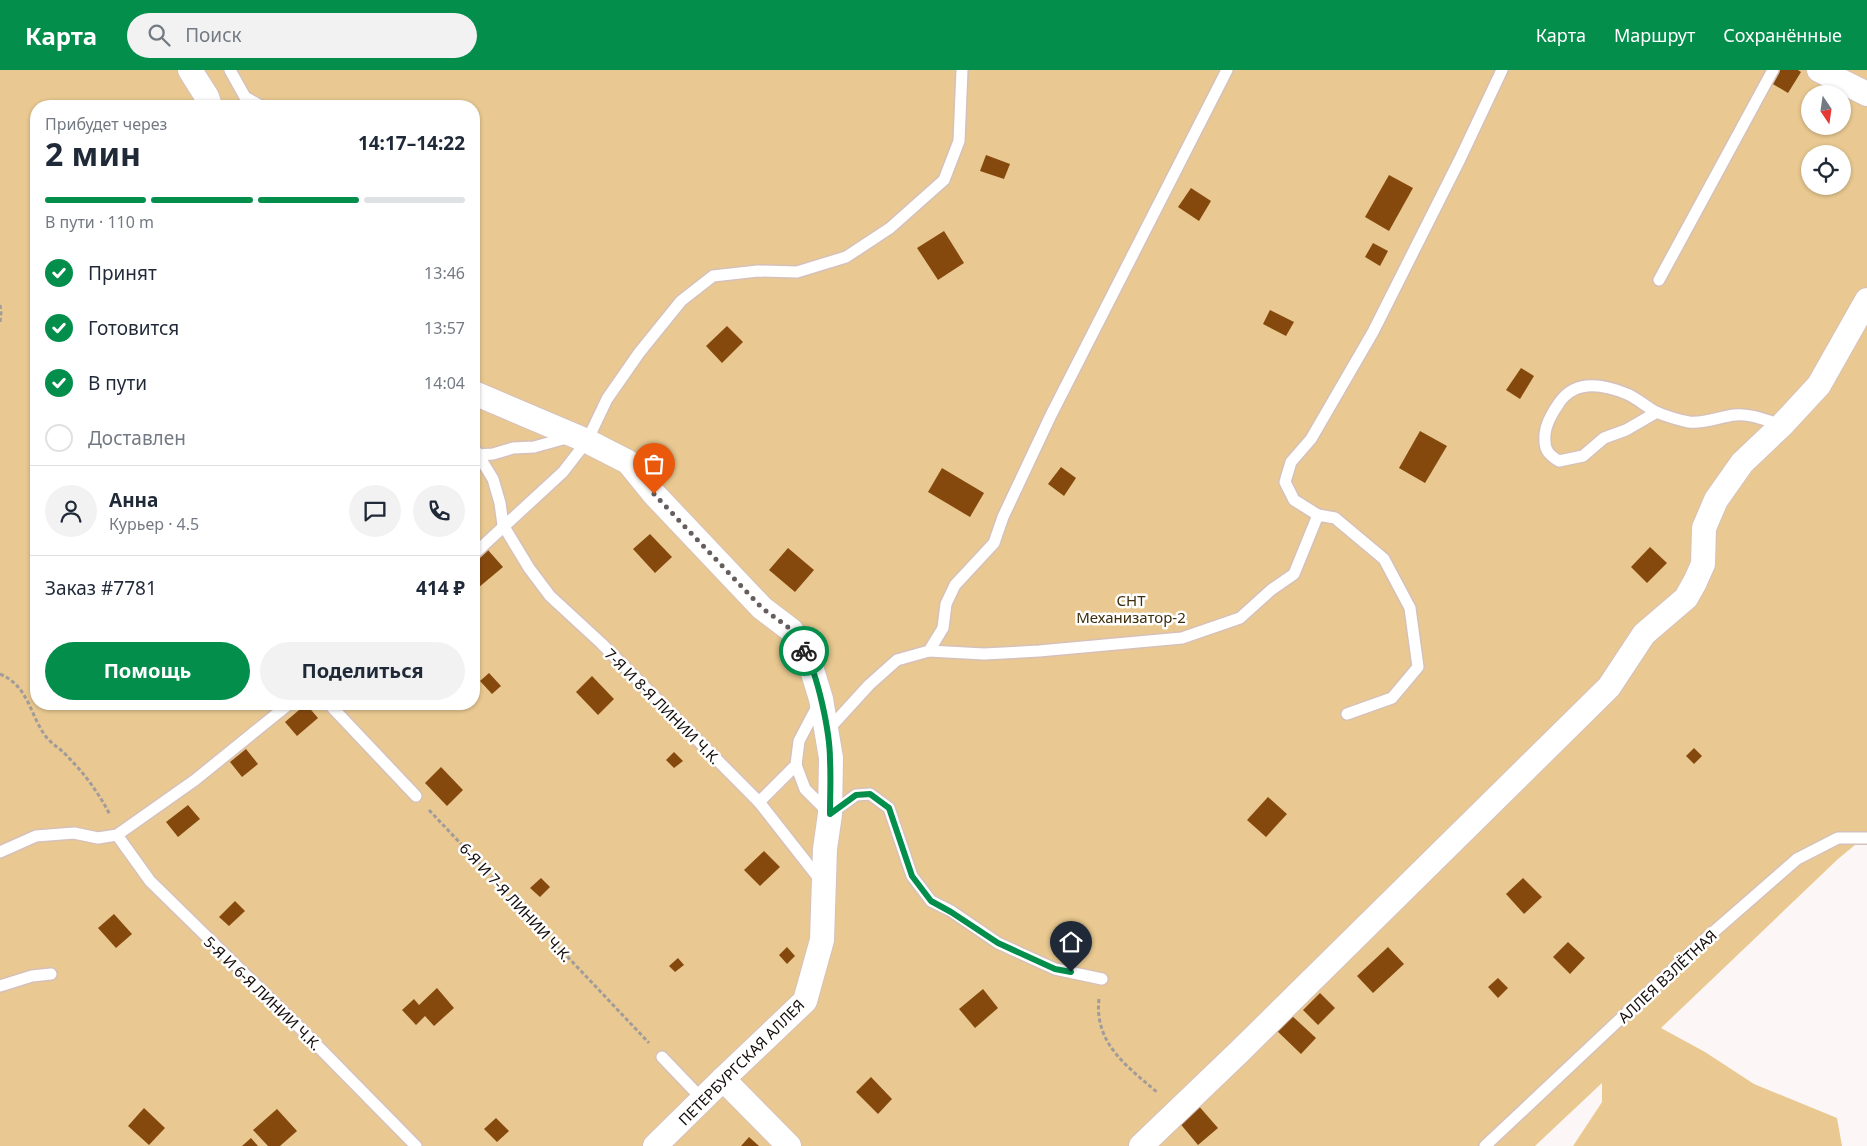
<!DOCTYPE html>
<html lang="ru">
<head>
<meta charset="utf-8">
<style>
	body { margin:0; font-family:"Noto Sans",sans-serif; background:#f2f2f3; color:#1f2937; height:100vh; display:flex; flex-direction:column; font-size:19px; white-space:nowrap }
	* { box-sizing:border-box; margin:0 }
	p { font-size:16px; color:#747a83 }
	.icon { flex:none; width:28px; height:28px; fill:none; stroke:currentColor; stroke-width:2; stroke-linecap:round; stroke-linejoin:round }
	.map { position:relative; flex:1; overflow:hidden }
	.side { position:absolute; left:30px; top:30px; width:450px; height:610px; display:flex; flex-direction:column; background:#fff; border-radius:20px; box-shadow:0 1px 4px #0004 }
	.side>* { flex:none }
	.needle { width:32px; rotate:167deg }
	.tools { position:absolute; left:1801px; top:15px; display:grid; gap:10px }
	.tools a { display:grid; place-items:center; width:50px; height:50px; border-radius:50%; background:#fff; box-shadow:0 1px 4px #0004; font-size:25px }
	.pin { position:absolute; display:grid; place-items:center; width:42px; height:42px; color:#fff; margin:-51px -21px; border-radius:50% 50% 50% 0; rotate:-45deg; box-shadow:0 0 5px #0007 }
	.pin .icon { rotate:45deg }
	.courier { position:absolute; display:grid; place-items:center; width:50px; height:50px; margin:-25px; border:4px solid #038e4c; border-radius:50%; background:#fff; color:#222; box-shadow:0 1px 6px #0007 }
	.headline em { font-style:normal; font-weight:700 }
	.headline div { display:flex; flex-direction:column-reverse }
	.headline { display:flex; align-items:center; justify-content:space-between; height:85px; padding:0 15px }
	h1 { font-size:32px; font-weight:700; line-height:38px }
	.bar { display:grid; grid-template-columns:repeat(4,1fr); gap:8px 5px; align-content:center; height:60px; padding:0 15px }
	.bar i { height:6px; border-radius:4px; background:#e0e1e3 }
	.bar .current { background:#038e4c }
	.bar p { grid-column:span 4 }
	.line { display:flex; align-items:center; gap:12px; padding:0 15px; border-top:1px solid #e0e1e3 }
	.line div { flex:1 }
	.round { display:grid; place-items:center; flex:none; width:52px; height:52px; border-radius:26px; background:#f2f2f3 }
	ol { padding:0 15px; list-style:none }
	li { display:flex; align-items:center; gap:15px; height:55px }
	li p { margin-inline-start:auto }
	li .icon { padding:5px; border-radius:50%; background:#038e4c; color:#fff; stroke-width:4 }
	li:last-child { color:#747a83 }
	li i { width:28px; height:28px; border:2px solid #e0e1e3; border-radius:50% }
	.button { display:flex; gap:10px; margin-top:auto; padding:10px 15px }
	.button a { flex:1; height:58px; border-radius:30px; background:#038e4c; color:#fff; font-size:20px; font-weight:700; line-height:58px; text-align:center }
	.button a+a { background:#f2f2f3; color:#1f2937 }
	header { display:flex; align-items:center; gap:30px; box-sizing:border-box; height:70px; padding:0 25px; background:#038e4c; color:#fff }
	header strong { font-size:24px }
	nav { display:flex; gap:28px; margin-inline-start:auto; font-size:18px }
	.search { width:350px; height:45px; background:#f2f2f3; display:flex; align-items:center; gap:12px; box-sizing:border-box; padding:0 18px; border-radius:28px; color:#747a83; font-size:19px }
	.map>svg:first-child { display:block }
	.green { fill:#e9c991; fill-rule:evenodd }
	.building { fill:#85490e }
	.lines { fill:none; stroke-linecap:round; stroke-linejoin:round }
	.lane-casing { stroke:#d6c0ba; stroke-width:14 }
	.street-casing { stroke:#d6c0ba; stroke-width:26 }
	.path { stroke:#a19c9a; stroke-width:3; stroke-dasharray:4 2.5; stroke-linecap:butt }
	.lane { stroke:#fff; stroke-width:11 }
	.street { stroke:#fff; stroke-width:24 }
	.done { stroke:#655e5d; stroke-width:5; stroke-dasharray:0 9 }
	.route { stroke:#038e4c; stroke-width:6 }
	.labels { text-anchor:middle; dominant-baseline:central; stroke-width:5; stroke-linejoin:round; paint-order:stroke }
	.park-label { font-size:15px; fill:#3e2e0c; stroke:#fff }
	.street-label { font-size:15px; fill:#130c0a; stroke:#fff }
</style>
</head>
<body>
<header>
<strong>Карта</strong>
<div class="search"><svg class="icon" aria-label="search" viewBox="0 0 24 24"><circle cx="10" cy="10" r="6"/><path d="M15 15l6 6"/></svg>Поиск</div>
<nav><a>Карта</a><a>Маршрут</a><a>Сохранённые</a></nav>
</header>
<div class="map">
<svg width="1867" height="1076" viewBox="0 0 1867 1076">
	<rect width="100%" height="100%" fill="#fcf7f6"/>
	<path class="green" d="M0 0H1867V765L1838 789 1661 958 1705 982 1754 1014 1837 1048 1842 1076H1573L1602 1032V1013L1535 1076H0ZM1810 24H1842V56H1810ZM36 36H474V634H36ZM1810 84H1842V116H1810Z"/>
	<g class="building">
		<path d="M1779 0H1798L1801 2 1788 23 1771 13Z"/>
		<path d="M986 85 1010 94 1004 109 980 101Z"/>
		<path d="M1389 105 1413 118 1389 161 1365 147Z"/>
		<path d="M1191 118 1211 131 1199 151 1178 137Z"/>
		<path d="M944 161 964 193 938 210 917 178Z"/>
		<path d="M1373 173 1388 181 1380 196 1365 187Z"/>
		<path d="M1270 240 1294 252 1286 266 1263 254Z"/>
		<path d="M727 256 743 272 722 293 706 276Z"/>
		<path d="M1521 298 1534 306 1520 329 1506 320Z"/>
		<path d="M1420 361 1447 376 1425 413 1399 398Z"/>
		<path d="M1061 397 1076 408 1064 426 1048 414Z"/>
		<path d="M942 398 984 423 970 447 928 422Z"/>
		<path d="M650 464 672 487 655 503 633 479Z"/>
		<path d="M1650 477 1667 493 1647 513 1631 497Z"/>
		<path d="M788 478 814 500 795 522 769 500Z"/>
		<path d="M488 480 503 497 478 518 474 513V492Z"/>
		<path d="M489 603 501 616 492 624 480 611Z"/>
		<path d="M592 606 614 629 598 645 576 622Z"/>
		<path d="M306 634 318 648 297 666 285 652Z"/>
		<path d="M1694 678 1702 686 1694 694 1686 686Z"/>
		<path d="M246 679 258 694 242 707 230 692Z"/>
		<path d="M674 682 683 691 674 698 666 690Z"/>
		<path d="M441 697 463 720 447 736 425 713Z"/>
		<path d="M1268 727 1287 744 1266 767 1247 750Z"/>
		<path d="M188 735 200 749 178 767 166 752Z"/>
		<path d="M764 781 780 797 760 816 744 800Z"/>
		<path d="M541 808 550 817 540 827 530 818Z"/>
		<path d="M1523 808 1542 827 1524 844 1506 824Z"/>
		<path d="M235 831 245 841 229 856 219 847Z"/>
		<path d="M114 844 132 864 116 878 98 858Z"/>
		<path d="M1568 872 1585 888 1570 904 1553 887Z"/>
		<path d="M787 877 795 886 787 894 779 885Z"/>
		<path d="M1388 877 1404 894 1373 923 1357 906Z"/>
		<path d="M678 888 684 895 675 902 669 896Z"/>
		<path d="M1498 908 1508 918 1498 928 1488 917Z"/>
		<path d="M437 918 454 938 434 956 425 946 416 955 402 940 414 929 419 935Z"/>
		<path d="M983 919 998 938 975 958 959 939Z"/>
		<path d="M1320 923 1335 938 1318 955 1303 940Z"/>
		<path d="M1290 944 1316 968 1301 984 1275 959Z"/>
		<path d="M871 1007 892 1029 878 1044 856 1022Z"/>
		<path d="M1197 1034 1218 1058 1198 1075 1178 1051Z"/>
		<path d="M144 1038 165 1058 149 1075 128 1056Z"/>
		<path d="M277 1039 297 1061 280 1076H268L253 1060Z"/>
		<path d="M496 1048 509 1061 497 1072 484 1059Z"/>
		<path d="M749 1067 759 1076H741Z"/>
		<path d="M251 1068 258 1076H242Z"/>
	</g>
	<g class="lines">
		<g class="lane-casing">
			<g id="lane">
				<path d="M230 0 245 27 261 36"/>
				<path d="M1659 210 1773 0"/>
				<path d="M1657 342 1626 360 1604 368 1583 386 1559 391C1547 384 1544 379 1545 364 1546 353 1552 343 1559 333 1575 309 1603 314 1627 324 1637 328 1646 337 1656 342 1666 346 1678 350 1689 352 1704 354 1719 347 1734 345 1750 343 1767 351 1782 355"/>
				<path d="M474 378 493 409 500 433 503 455 529 498 550 526 601 573 759 732 821 811"/>
				<path d="M474 383 478 385 493 384 513 378 534 377 570 367"/>
				<path d="M1318 445 1335 448 1384 489 1410 538 1418 597 1392 628 1347 644"/>
				<path d="M474 484 563 402 587 371 607 329 639 283 681 231 713 206 758 201 797 202 846 187 890 158 944 110 959 71 962 0"/>
				<path d="M929 581 984 584 1039 581 1182 568 1240 548 1271 520 1294 504 1318 445 1294 430 1285 412 1291 392 1311 369 1373 262 1460 89 1502 0"/>
				<path d="M329 634 416 726"/>
				<path d="M827 661 869 615 897 590 929 581 943 558 946 534 955 515 994 473 1003 447 1051 345 1227 0"/>
				<path d="M796 695 805 719 830 744 856 725 870 724 889 738 912 806 931 831 951 841 998 873 1055 899 1102 909"/>
				<path d="M759 732 796 695 799 671 819 633"/>
				<path d="M117 765 150 811 298 956 416 1076"/>
				<path d="M0 782 36 766 74 763 98 768 117 765 195 710 289 634"/>
				<path d="M0 916 32 906 51 904"/>
				<path d="M662 987 703 1030"/>
				<path d="M1485 1076 1702 872 1797 789 1838 768H1867"/>
			</g>
		</g>
		<g class="street-casing">
			<g id="street">
				<path d="M190 0 207 27 210 36"/>
				<path d="M1819 0 1867 24"/>
				<path d="M474 323 587 371 628 392 654 424 762 538 791 560 809 590 821 629 831 688 830 744 825 779 822 870 805 931 723 1009 655 1076"/>
				<path d="M723 1009 789 1076"/>
				<path d="M1141 1076 1239 982 1609 617 1644 564 1686 528 1695 512 1703 494 1704 458 1716 430 1742 393 1782 355 1819 315 1867 230"/>
			</g>
		</g>
		<g class="path">
			<path d="M0 235 1 242 0 253"/>
			<path d="M0 604C30 617 29 645 47 668 53 675 61 679 67 686 84 703 99 723 110 745"/>
			<path d="M429 740 649 973"/>
			<path d="M1099 929C1094 974 1128 997 1158 1023"/>
		</g>
		<use href="#lane" class="lane"/>
		<use href="#street" class="street"/>
	</g>
	<g class="lines">
		<path class="done" d="M654 424 762 538 792 560 804 581"/>
		<path class="route" d="M804 581C818 604 830 663 830 690 831 708 830 726 830 744L856 725 870 724 889 738 912 806 931 831 951 842 998 873 1055 899 1071 902"/>
	</g>
	<g class="labels">
		<g class="park-label">
			<text x="1131" y="530">СНТ<tspan x="1131" dy="17">Механизатор-2</tspan></text>
		</g>
		<g class="street-label">
			<text transform="translate(663 636) rotate(45)">7-Я И 8-Я ЛИНИИ Ч.К.</text>
			<text transform="translate(516 832) rotate(47)">6-Я И 7-Я ЛИНИИ Ч.К.</text>
			<text transform="translate(1667 906) rotate(-43)">АЛЛЕЯ ВЗЛЁТНАЯ</text>
			<text transform="translate(263 923) rotate(44)">5-Я И 6-Я ЛИНИИ Ч.К.</text>
			<text transform="translate(741 992) rotate(-45)">ПЕТЕРБУРГСКАЯ АЛЛЕЯ</text>
		</g>
	</g>
</svg>
<div class="tools">
<a><svg class="needle" viewBox="-14 -14 28 28"><path d="M0-13l5 13h-10z" fill="#e53935"/><path d="M0 13l5-13h-10z" fill="#747a83"/></svg></a>
<a><svg class="icon" aria-label="locate" viewBox="0 0 24 24"><circle cx="12" cy="12" r="6"/><path d="M12 2v4M12 18v4M2 12h4M18 12h4"/></svg></a>
</div>
<div class="pin" style="left:654px;top:424px;background:#ea580c"><svg class="icon" aria-label="bag" viewBox="0 0 24 24"><path d="M5 8h14l-1 12H6zM9 8a3 3 0 0 1 6 0"/></svg></div>
<div class="pin" style="left:1071px;top:902px;background:#1f2937"><svg class="icon" aria-label="home" viewBox="0 0 24 24"><path d="M3 11l9-7 9 7M6 9v11h12V9"/></svg></div>
<div class="courier" style="left:804px;top:581px"><svg class="icon" aria-label="bike" viewBox="0 0 24 24"><circle cx="6" cy="16" r="4"/><circle cx="18" cy="16" r="4"/><path d="M6 16l4-8h5l3 8M10 8l3 8H6M13 5h3"/></svg></div>
<section class="side">
<div class="headline"><div><h1>2 мин</h1><p>Прибудет через</p></div><em>14:17–14:22</em></div>
<div class="bar"><i class="current"></i><i class="current"></i><i class="current"></i><i></i><p>В пути · 110 m</p></div>
<ol>
<li><svg class="icon" aria-label="check" viewBox="0 0 24 24"><path d="M5 12l5 5 9-10"/></svg>Принят<p>13:46</p></li>
<li><svg class="icon" aria-label="check" viewBox="0 0 24 24"><path d="M5 12l5 5 9-10"/></svg>Готовится<p>13:57</p></li>
<li><svg class="icon" aria-label="check" viewBox="0 0 24 24"><path d="M5 12l5 5 9-10"/></svg>В пути<p>14:04</p></li>
<li><i></i>Доставлен</li>
</ol>
<div class="line" style="height:90px"><a class="round"><svg class="icon" aria-label="person" viewBox="0 0 24 24"><circle cx="12" cy="8" r="4"/><path d="M4 21q1-7 8-7t8 7"/></svg></a><div><b>Анна</b><p>Курьер · 4.5</p></div><a class="round"><svg class="icon" aria-label="chat" viewBox="0 0 24 24"><path d="M4 5h16v11H9l-5 4z"/></svg></a><a class="round"><svg class="icon" aria-label="phone" viewBox="0 0 24 24"><path d="M5 4h4l2 5-3 2q2 4 5 5l2-3 5 2v4C11 20 4 13 5 4z"/></svg></a></div>
<div class="line" style="height:65px"><div>Заказ #7781</div><b>414 ₽</b></div>
<div class="button"><a>Помощь</a><a>Поделиться</a></div>
</section>
</div>
</body>
</html>
